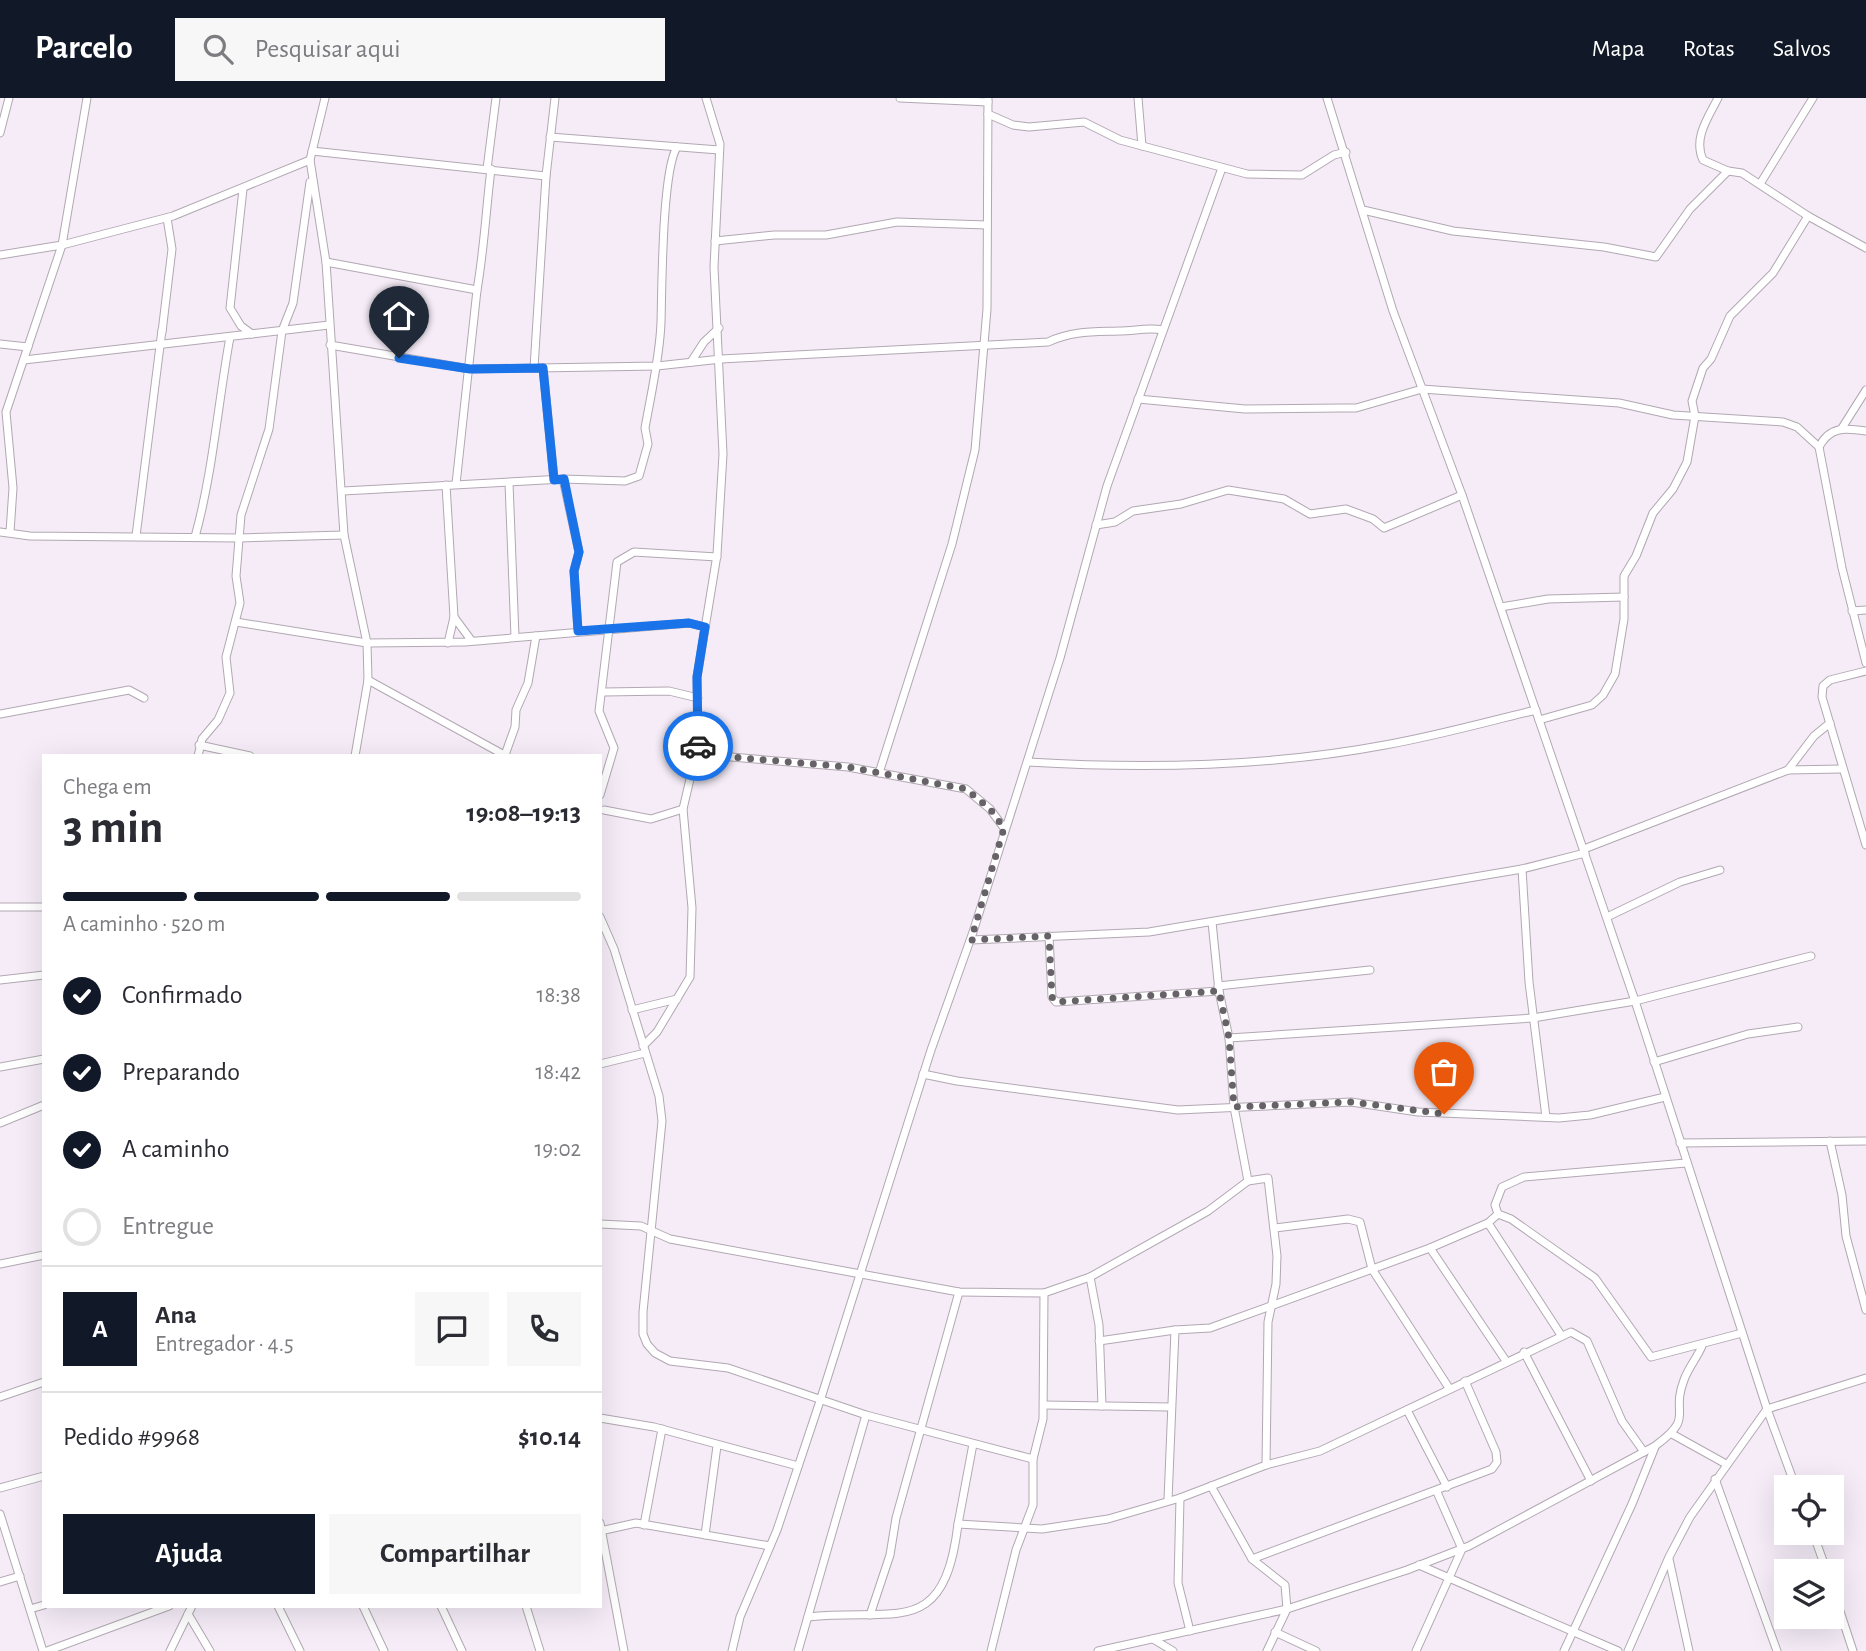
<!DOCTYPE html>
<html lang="pt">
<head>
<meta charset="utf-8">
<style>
	body { margin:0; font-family:"Alegreya Sans",sans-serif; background:#f7f7f7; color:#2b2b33; height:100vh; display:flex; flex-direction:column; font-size:26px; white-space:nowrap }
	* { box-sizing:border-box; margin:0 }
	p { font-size:23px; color:#7c7c81 }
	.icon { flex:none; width:38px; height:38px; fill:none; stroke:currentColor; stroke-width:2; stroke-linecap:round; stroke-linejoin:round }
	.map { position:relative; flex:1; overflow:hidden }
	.details { position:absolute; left:42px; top:656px; width:560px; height:854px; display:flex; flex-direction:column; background:#fff; border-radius:0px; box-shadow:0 7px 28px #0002 }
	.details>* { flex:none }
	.controls { position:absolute; left:1774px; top:1377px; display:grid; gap:14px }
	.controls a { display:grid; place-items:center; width:70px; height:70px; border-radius:0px; background:#fff; box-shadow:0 7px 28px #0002; font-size:35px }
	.pin { position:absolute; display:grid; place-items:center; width:60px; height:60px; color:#fff; margin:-72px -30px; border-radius:50% 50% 50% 0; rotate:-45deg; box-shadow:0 0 7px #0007 }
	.pin .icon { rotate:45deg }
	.courier { position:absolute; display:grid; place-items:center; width:70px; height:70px; margin:-35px; border:5px solid #1a73e8; border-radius:50%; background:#fff; color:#222; box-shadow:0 2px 9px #0007 }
	.headline em { font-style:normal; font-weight:700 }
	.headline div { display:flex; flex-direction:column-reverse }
	.headline { display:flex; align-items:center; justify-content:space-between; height:119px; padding:0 21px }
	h1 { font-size:46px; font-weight:700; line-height:52px }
	.bar { display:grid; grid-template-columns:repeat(4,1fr); gap:10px 7px; align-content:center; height:84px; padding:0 21px }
	.bar i { height:9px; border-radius:5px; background:#e1e1e2 }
	.bar .selected { background:#111827 }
	.bar p { grid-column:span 4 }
	.line { display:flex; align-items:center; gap:18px; padding:0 21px; border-top:2px solid #e1e1e2 }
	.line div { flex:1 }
	.round { display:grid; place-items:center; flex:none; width:74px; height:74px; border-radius:0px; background:#f7f7f7 }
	ol { padding:0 21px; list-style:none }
	li { display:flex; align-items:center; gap:21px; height:77px }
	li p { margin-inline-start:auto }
	li .icon { padding:7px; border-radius:50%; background:#111827; color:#fff; stroke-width:4 }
	li:last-child { color:#7c7c81 }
	li i { width:38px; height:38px; border:4px solid #e1e1e2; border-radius:50% }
	.action { display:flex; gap:14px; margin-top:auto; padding:14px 21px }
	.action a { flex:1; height:80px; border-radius:0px; background:#111827; color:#fff; font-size:28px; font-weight:700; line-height:80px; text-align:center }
	.action a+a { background:#f7f7f7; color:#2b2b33 }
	header { display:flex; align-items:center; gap:42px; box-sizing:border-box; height:98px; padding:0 35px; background:#111827; color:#fff }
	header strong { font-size:33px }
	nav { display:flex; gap:38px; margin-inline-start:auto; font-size:24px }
	.search { width:490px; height:63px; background:#f7f7f7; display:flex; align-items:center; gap:18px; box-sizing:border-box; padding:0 24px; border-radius:0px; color:#7c7c81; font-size:26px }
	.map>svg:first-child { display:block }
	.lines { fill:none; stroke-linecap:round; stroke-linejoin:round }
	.minor-casing { stroke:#b1a8b2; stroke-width:9 }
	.minor { stroke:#fff; stroke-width:7 }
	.done { stroke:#676268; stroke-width:7; stroke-dasharray:0 12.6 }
	.route { stroke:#1a73e8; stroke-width:9 }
</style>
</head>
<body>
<header>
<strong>Parcelo</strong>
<div class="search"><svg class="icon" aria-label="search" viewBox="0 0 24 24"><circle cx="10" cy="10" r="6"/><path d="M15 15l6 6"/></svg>Pesquisar aqui</div>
<nav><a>Mapa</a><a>Rotas</a><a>Salvos</a></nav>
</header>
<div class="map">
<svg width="1866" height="1553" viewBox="0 0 1866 1553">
	<rect width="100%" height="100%" fill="#f5ecf7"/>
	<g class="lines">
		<g class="minor-casing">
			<g id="minor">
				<path d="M325 0 310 62 326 164 344 437 367 545 368 582 355 658"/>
				<path d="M900 0 988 4"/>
				<path d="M1138 0 1142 48"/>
				<path d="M1327 0 1393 213 1462 397 1539 622 1635 903 1767 1311 1796 1390"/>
				<path d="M1718 0C1708 20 1693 40 1703 62L1728 73 1742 75 1808 118 1866 150"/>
				<path d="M988 16 1013 27 1029 29 1084 24 1120 42 1247 76 1302 77 1334 57 1346 54"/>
				<path d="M0 35 9 0"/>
				<path d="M550 39 719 52"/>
				<path d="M312 53 546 78"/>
				<path d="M487 71 496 0"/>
				<path d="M1760 86 1813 0"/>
				<path d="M243 91 230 210 241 228 252 236"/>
				<path d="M1363 112 1453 133 1604 149 1656 159 1690 111 1728 73"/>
				<path d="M715 143 774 137H826L897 124 987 127"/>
				<path d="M0 157 62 147 173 118 310 62"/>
				<path d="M326 164 477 192"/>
				<path d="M162 234 172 151 167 120"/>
				<path d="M0 246 28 249"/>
				<path d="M330 247 470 271 657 268 721 261 1048 244C1072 233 1092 234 1119 233 1135 233 1147 229 1163 232"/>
				<path d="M24 262 329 227"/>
				<path d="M691 264 704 244 719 230"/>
				<path d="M534 270 546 78 555 0"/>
				<path d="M543 270 554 381"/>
				<path d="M1138 301 1245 311 1341 310H1356L1422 291 1619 305 1673 317 1783 324 1797 329 1819 349 1842 470 1866 565"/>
				<path d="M1842 330 1866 292"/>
				<path d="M1819 349C1830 328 1845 330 1866 333"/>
				<path d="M563 381 579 454 574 473 578 533"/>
				<path d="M509 385 515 539"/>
				<path d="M456 386 477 192C484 152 486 112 491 71"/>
				<path d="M446 387 454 519 448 545"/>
				<path d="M343 393 563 381 625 383 639 378 648 346 645 330C651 296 660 258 661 224 662 190 662 73 677 49"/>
				<path d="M1096 427 1115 424 1133 413 1181 406 1228 392 1284 401 1310 416 1346 411 1373 421 1384 430 1462 397"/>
				<path d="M0 434 30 438 239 440 344 437"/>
				<path d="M10 434 13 390 6 314 62 147 87 0"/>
				<path d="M136 438 162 232"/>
				<path d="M195 439C213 374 218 305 230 239"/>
				<path d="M1501 509 1548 501 1624 499"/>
				<path d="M1852 513 1866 512"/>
				<path d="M454 519 471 542"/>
				<path d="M236 524 367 545 465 544 689 525 705 529"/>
				<path d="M1866 573 1830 582 1823 588 1822 599 1866 747"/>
				<path d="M368 582 506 658"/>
				<path d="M604 594 669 593 698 600"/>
				<path d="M0 616 129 592 144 600"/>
				<path d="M1539 622 1592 607 1603 597 1615 576 1624 521V478L1636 458 1653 415 1673 391 1687 364 1695 318 1692 303 1703 270 1711 261 1730 218 1773 175 1808 118"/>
				<path d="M199 647 250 658"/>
				<path d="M696 656 848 669 966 691 990 711 1004 730"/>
				<path d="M505 657 515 629 516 612 528 585 536 538"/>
				<path d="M198 658 202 641 218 622 230 595 226 559 240 505 236 478 241 417 269 331 282 233 293 205 310 84"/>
				<path d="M1028 664C1146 671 1268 669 1385 647 1436 638 1486 624 1536 612"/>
				<path d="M1788 672 1814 638 1830 625"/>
				<path d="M879 675 952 446 975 352 987 211 988 0"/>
				<path d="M600 697 614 650 599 613 617 464 634 454 717 459"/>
				<path d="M604 712 651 721 683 711"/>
				<path d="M1584 751 1788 672 1841 671"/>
				<path d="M1522 771 1529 884 1546 1019"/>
				<path d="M0 809H44"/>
				<path d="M600 819 614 851 659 998 662 1023 643 1214V1236L647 1246 655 1255 670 1263 728 1270 866 1317 1033 1361 1043 1321 1044 1195"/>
				<path d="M1607 819 1680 784 1720 772"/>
				<path d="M1212 824 1219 893 1229 940 1234 1009 1248 1083"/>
				<path d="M1049 838 1052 899 1056 904 1219 893"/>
				<path d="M971 842 1149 834 1522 771 1585 755"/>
				<path d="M0 882 44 877"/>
				<path d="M1218 888 1370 872"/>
				<path d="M632 912 677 901"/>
				<path d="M1229 940 1533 920 1635 903 1811 858"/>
				<path d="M643 948 657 934 690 879 692 810 683 711 698 647 697 579 717 457 723 356 714 169 720 46 706 0"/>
				<path d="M1654 964 1748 936 1798 929"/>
				<path d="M600 966 645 955"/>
				<path d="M0 969 44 961"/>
				<path d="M923 976 957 983 1178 1012 1351 1004 1418 1014 1559 1020 1590 1017 1665 999"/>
				<path d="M0 1025 44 1007"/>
				<path d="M1830 1043 1842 1097 1846 1138 1866 1212"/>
				<path d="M1680 1045 1866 1043"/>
				<path d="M1498 1116 1511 1121 1595 1180 1651 1259 1742 1235"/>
				<path d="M1498 1116 1495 1107 1502 1089 1524 1079 1686 1065"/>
				<path d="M1498 1116 1488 1125 1561 1237"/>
				<path d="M600 1126 641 1128 670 1141 959 1194 1044 1195 1090 1179 1208 1113 1248 1083 1268 1080 1277 1158 1276 1186 1268 1224 1266 1367"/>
				<path d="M1275 1130 1348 1121 1360 1124 1372 1171 1449 1290"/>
				<path d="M1430 1150 1506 1263"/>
				<path d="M0 1166 44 1157"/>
				<path d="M1090 1179 1099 1227 1102 1308"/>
				<path d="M1099 1243 1175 1232"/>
				<path d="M1524 1254 1591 1383"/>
				<path d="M0 1299 44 1284"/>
				<path d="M1044 1307 1170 1309"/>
				<path d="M1407 1312 1447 1389"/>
				<path d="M600 1320 654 1329 798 1368"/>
				<path d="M1672 1336 1726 1366"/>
				<path d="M1715 1381 1777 1553"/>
				<path d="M1211 1388 1252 1461 1285 1487 1287 1511 1267 1553"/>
				<path d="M0 1390 44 1378"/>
				<path d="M1180 1400 1178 1485 1190 1533"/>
				<path d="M1168 1402 1175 1232 1210 1230 1430 1150 1488 1125"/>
				<path d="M0 1416 43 1553"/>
				<path d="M600 1425 624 1553"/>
				<path d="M958 1426 973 1346"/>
				<path d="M644 1427 662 1331"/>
				<path d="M600 1433 636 1425 770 1448"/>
				<path d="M1813 1435 1827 1474"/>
				<path d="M705 1437 717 1348"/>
				<path d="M1252 1461 1492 1371 1497 1364 1496 1354 1465 1283"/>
				<path d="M1669 1461 1689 1553"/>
				<path d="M1419 1467 1618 1553"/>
				<path d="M0 1484 20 1478"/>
				<path d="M1832 1489 1853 1553"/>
				<path d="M278 1508 300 1553"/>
				<path d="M363 1508 384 1553"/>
				<path d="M441 1508 462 1553"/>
				<path d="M526 1508 540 1553"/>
				<path d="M30 1511 44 1507"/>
				<path d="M188 1516 210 1553"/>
				<path d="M870 1517 890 1457 896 1420 959 1194"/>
				<path d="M808 1519C895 1509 944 1543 958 1426L1042 1431 1108 1421 1180 1400 1266 1367 1320 1353 1571 1234 1587 1243 1622 1323 1644 1354"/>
				<path d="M1275 1534 1316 1553"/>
				<path d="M1153 1541 1173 1553"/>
				<path d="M47 1553 169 1508"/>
				<path d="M170 1553 192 1508"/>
				<path d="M732 1553 740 1519 777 1432 820 1303 931 952 973 834 1060 560 1107 388 1222 70"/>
				<path d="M798 1553 866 1317"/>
				<path d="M991 1553 1016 1452 1033 1407V1361"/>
				<path d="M1098 1553 1287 1511 1407 1472 1469 1448 1655 1348C1696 1318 1670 1318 1684 1282 1688 1270 1697 1260 1702 1248"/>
				<path d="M1416 1553 1462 1451 1437 1394"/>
				<path d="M1564 1553 1632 1406 1655 1349"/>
				<path d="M1628 1553 1669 1459 1690 1419 1767 1311 1866 1280"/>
			</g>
		</g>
		<use href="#minor" class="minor"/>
	</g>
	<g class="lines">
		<path class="done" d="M698 648 696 656 848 669 966 691 990 711 1004 730 971 842 1049 838 1052 899 1056 904 1219 893 1229 940 1234 1009 1352 1004 1444 1016"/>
		<path class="route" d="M399 260 470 271 543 270 554 382 564 381 579 454 574 473 578 533 689 525 705 529 697 579 698 648"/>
	</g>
</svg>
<div class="controls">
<a><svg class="icon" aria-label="locate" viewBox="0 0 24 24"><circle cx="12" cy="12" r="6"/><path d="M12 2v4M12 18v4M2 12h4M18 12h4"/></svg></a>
<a><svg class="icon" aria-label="layers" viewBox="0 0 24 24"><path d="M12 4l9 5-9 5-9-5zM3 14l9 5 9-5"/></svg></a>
</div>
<div class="pin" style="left:1444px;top:1016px;background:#ea580c"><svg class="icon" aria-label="bag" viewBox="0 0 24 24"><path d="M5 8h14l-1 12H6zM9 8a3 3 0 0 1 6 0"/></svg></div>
<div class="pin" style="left:399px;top:260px;background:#1f2937"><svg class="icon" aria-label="home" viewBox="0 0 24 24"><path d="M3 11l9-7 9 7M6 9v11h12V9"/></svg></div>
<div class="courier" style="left:698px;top:648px"><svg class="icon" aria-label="car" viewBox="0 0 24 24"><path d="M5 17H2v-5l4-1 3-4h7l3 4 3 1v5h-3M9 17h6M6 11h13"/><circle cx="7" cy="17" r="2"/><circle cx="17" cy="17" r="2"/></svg></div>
<section class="details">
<div class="headline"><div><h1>3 min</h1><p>Chega em</p></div><em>19:08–19:13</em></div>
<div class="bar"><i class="selected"></i><i class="selected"></i><i class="selected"></i><i></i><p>A caminho · 520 m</p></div>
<ol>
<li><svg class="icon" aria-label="check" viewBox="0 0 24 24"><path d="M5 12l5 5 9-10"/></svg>Confirmado<p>18:38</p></li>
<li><svg class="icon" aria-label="check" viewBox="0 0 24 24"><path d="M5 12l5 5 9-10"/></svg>Preparando<p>18:42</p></li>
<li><svg class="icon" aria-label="check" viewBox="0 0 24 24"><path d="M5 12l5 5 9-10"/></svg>A caminho<p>19:02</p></li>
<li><i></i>Entregue</li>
</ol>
<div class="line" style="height:126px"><b class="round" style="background:#111827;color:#fff">A</b><div><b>Ana</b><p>Entregador · 4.5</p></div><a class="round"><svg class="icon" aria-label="chat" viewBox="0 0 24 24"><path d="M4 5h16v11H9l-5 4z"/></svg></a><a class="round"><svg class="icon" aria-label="phone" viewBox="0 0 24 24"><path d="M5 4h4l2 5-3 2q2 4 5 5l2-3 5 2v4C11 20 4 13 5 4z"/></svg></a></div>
<div class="line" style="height:91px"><div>Pedido #9968</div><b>$10.14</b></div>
<div class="action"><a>Ajuda</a><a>Compartilhar</a></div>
</section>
</div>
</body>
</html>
